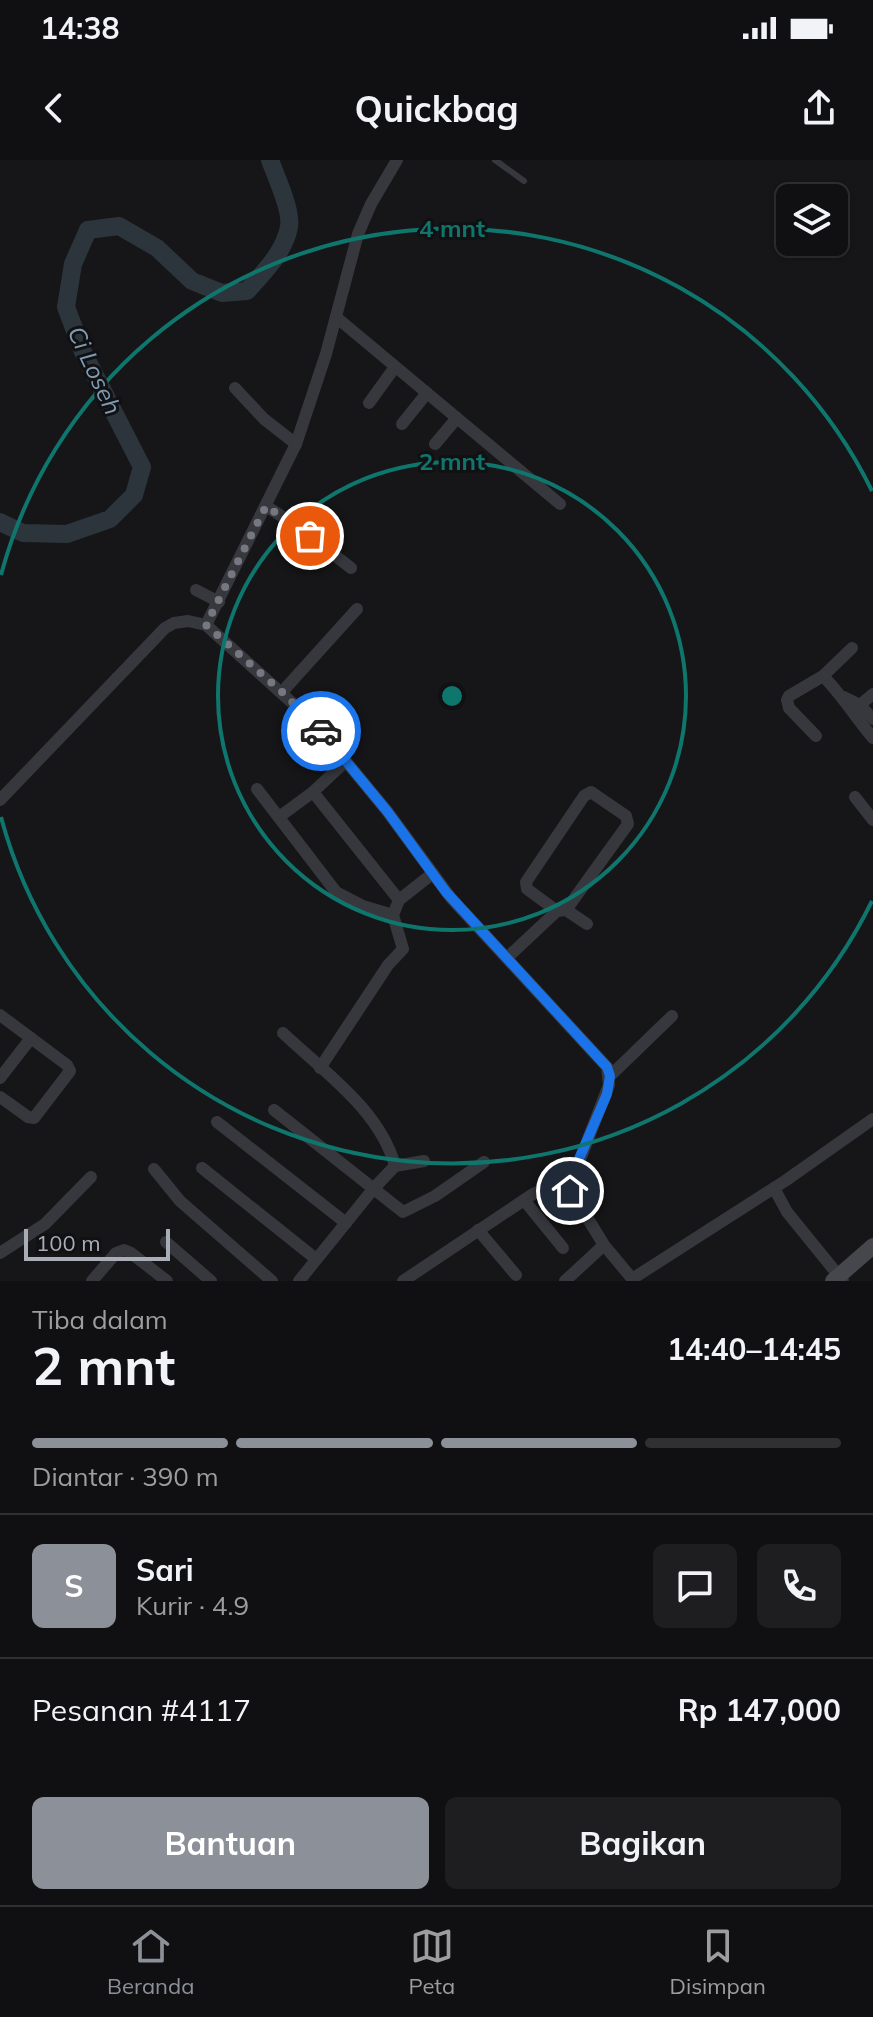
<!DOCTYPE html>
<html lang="id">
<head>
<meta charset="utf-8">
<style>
	body { margin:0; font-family:Mulish,sans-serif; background:#1e1e20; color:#f1f3f6; height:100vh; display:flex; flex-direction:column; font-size:30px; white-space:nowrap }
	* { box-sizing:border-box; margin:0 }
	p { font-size:26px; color:#9c9d9f }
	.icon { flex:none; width:44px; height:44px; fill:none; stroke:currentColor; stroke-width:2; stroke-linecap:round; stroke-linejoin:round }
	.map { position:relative; height:1121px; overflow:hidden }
	.side { display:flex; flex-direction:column; background:#101012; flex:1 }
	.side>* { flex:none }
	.fabs { position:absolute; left:776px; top:24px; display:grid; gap:16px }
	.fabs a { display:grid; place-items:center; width:72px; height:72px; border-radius:12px; background:#101012; box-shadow:0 2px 6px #0004,0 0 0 2px #303032; font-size:40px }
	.scale { position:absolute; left:24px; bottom:20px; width:146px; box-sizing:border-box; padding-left:8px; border:4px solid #a8adb8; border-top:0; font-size:22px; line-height:28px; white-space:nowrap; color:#a8adb8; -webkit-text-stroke:6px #111113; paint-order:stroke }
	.pin { position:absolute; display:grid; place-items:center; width:68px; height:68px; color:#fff; margin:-34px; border:4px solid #fff; border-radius:50%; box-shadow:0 2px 8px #0007 }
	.courier { position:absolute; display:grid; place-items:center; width:80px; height:80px; margin:-40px; border:6px solid #1a73e8; border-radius:50%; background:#fff; color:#222; box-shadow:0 2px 10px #0007 }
	.headline em { font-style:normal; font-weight:700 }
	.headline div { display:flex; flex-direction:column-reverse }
	.headline { display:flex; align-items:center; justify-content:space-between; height:136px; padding:0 32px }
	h1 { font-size:52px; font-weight:700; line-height:60px }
	.bar { display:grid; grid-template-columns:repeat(4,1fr); gap:12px 8px; align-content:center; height:96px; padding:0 32px }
	.bar i { height:10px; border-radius:6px; background:#303032 }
	.bar .active { background:#8c9099 }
	.bar p { grid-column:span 4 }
	.line { display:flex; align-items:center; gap:20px; padding:0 32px; border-top:2px solid #303032 }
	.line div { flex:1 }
	.round { display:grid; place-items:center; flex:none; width:84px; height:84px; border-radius:12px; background:#1e1e20 }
	.cta { display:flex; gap:16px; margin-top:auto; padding:16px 32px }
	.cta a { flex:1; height:92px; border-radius:12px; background:#8c9099; color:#fff; font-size:32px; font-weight:700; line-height:92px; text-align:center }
	.cta a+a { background:#1e1e20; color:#f1f3f6 }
	.status { display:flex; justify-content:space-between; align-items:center; height:56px; padding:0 40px; background:#101012; direction:ltr }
	.status svg { height:22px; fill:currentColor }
	header { display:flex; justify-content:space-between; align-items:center; height:104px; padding:0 32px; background:#101012; font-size:36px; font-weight:700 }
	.tab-bar { display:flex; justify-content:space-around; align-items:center; height:112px; border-top:2px solid #303032; background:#101012; font-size:22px; color:#9c9d9f }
	.tab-bar a { display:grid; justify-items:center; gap:4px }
	.tab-bar .active { color:#8c9099 }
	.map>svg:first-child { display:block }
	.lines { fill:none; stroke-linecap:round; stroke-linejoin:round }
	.river { stroke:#2c353c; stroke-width:18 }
	.lane { stroke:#37383d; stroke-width:6 }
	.street { stroke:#37383d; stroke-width:12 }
	.secondary { stroke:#45474d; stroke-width:16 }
	.done { stroke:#757880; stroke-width:8; stroke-dasharray:0 14.4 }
	.route { stroke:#1a73e8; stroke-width:10 }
	.ring { fill:none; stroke:#0f766e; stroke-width:4 }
	.labels { text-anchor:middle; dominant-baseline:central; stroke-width:6; stroke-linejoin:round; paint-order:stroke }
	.water-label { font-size:24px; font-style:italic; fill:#7f9bb3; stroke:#111113 }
	.centre { fill:#0f766e; stroke:#111113; stroke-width:4 }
	.ring-label { font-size:24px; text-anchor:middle; font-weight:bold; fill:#0f766e; stroke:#111113; stroke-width:6; stroke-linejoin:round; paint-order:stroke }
</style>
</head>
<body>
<div class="status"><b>14:38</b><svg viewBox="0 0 49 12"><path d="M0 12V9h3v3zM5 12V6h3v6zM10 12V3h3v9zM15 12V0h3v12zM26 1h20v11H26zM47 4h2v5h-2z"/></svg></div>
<header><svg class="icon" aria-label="back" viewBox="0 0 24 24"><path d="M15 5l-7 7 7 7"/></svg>Quickbag<svg class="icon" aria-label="share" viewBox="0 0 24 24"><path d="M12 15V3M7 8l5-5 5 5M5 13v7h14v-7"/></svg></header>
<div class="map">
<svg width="873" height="1121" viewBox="0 0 873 1121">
	<rect width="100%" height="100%" fill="#161618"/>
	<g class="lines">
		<path class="river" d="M0 362 23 373 67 374 110 359 134 335 142 307 83 192 66 147 73 104 88 70 119 66 157 88 192 121 222 133 247 131C263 113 284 93 289 67 292 50 276 17 270 0"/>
		<path class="lane" d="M495 0 524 21"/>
		<g class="street">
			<path d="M336 157 560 344"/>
			<path d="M235 228 264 259 296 284"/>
			<path d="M369 243 395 207"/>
			<path d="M402 264 427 233"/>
			<path d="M435 284 457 258"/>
			<path d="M266 346 301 369 351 408"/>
			<path d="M196 430 219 442"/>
			<path d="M206 465 296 284 326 194 358 74 371 44 397 0"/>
			<path d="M823 516 852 488"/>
			<path d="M282 532 357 449"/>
			<path d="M844 537 860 545 873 559"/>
			<path d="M854 550 873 534"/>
			<path d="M816 576 789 548 787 540 789 536 823 516C842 535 855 557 873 578"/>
			<path d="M257 629 336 732 363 746 393 755"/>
			<path d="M313 632 399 740"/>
			<path d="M855 637 873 660"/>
			<path d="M0 640 165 468 174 463 188 461 206 465 299 549 330 582 387 651 451 738 607 907 609 925 569 1028 604 1085 634 1121"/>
			<path d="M279 657 313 632 346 601"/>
			<path d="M557 751 527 729 526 722 584 636 591 632 626 656 628 664 566 750"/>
			<path d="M507 798 557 751 566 750 587 764"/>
			<path d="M0 855 67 905 70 911 34 958 28 957 0 937"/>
			<path d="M283 873C323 911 380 950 395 1006L374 1028 299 1121"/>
			<path d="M320 908 388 805 403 789 393 755 399 740 432 714"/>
			<path d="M610 916 672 856"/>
			<path d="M0 918 31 878"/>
			<path d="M274 950 403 1052 435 1036 484 1002"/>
			<path d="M217 962 346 1063"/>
			<path d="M395 1006 424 1001"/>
			<path d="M202 1008 316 1099"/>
			<path d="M154 1009 180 1041 272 1121"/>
			<path d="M774 1028 787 1052 843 1121"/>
			<path d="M524 1040 563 1088"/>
			<path d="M478 1070 516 1115"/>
			<path d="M166 1082 211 1121"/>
			<path d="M0 1093 45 1064 91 1017"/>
			<path d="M632 1119 785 1021 873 959"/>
			<path d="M92 1121 116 1093 124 1090 131 1093 167 1121"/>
			<path d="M403 1121 533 1034 553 1025 568 1024"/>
			<path d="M565 1121 604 1085"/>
		</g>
		<path class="secondary" d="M833 1121 873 1086"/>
	</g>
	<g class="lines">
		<path class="done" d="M310 376 266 346 206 465 282 532 321 571"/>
		<path class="route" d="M321 571 387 651 446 732 607 907 610 916 607 934 569 1022 570 1031"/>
	</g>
	<g class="ring">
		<circle cx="452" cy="536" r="234"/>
		<path d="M872 741A467 467 0 0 1 1 657M1 415A467 467 0 0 1 872 331"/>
	</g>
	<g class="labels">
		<g class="water-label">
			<text transform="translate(95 210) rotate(65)">Ci Loseh</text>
		</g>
	</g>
	<circle cx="452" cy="536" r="12" class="centre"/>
	<g class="ring-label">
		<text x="452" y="77">4 mnt</text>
		<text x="452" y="310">2 mnt</text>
	</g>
</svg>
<div class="fabs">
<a><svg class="icon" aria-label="layers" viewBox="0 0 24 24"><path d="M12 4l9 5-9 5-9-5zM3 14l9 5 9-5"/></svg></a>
</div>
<div class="scale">100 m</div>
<div class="pin" style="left:310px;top:376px;background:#ea580c"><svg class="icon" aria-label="bag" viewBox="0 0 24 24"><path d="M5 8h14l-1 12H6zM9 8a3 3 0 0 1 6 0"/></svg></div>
<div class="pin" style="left:570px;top:1031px;background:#1f2937"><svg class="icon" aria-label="home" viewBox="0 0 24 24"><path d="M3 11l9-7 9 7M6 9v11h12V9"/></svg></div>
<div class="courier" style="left:321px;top:571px"><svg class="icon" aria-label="car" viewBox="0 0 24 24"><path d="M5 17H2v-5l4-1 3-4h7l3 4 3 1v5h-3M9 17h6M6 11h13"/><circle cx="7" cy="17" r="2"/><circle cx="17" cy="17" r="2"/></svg></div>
</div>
<section class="side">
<div class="headline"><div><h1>2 mnt</h1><p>Tiba dalam</p></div><em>14:40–14:45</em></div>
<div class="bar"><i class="active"></i><i class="active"></i><i class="active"></i><i></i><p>Diantar · 390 m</p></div>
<div class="line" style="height:144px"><b class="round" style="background:#8c9099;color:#fff">S</b><div><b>Sari</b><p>Kurir · 4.9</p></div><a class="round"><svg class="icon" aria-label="chat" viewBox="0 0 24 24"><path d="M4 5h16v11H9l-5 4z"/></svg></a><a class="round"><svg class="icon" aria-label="phone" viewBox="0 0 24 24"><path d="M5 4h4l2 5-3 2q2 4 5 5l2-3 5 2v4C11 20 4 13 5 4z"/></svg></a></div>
<div class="line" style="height:104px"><div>Pesanan #4117</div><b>Rp 147,000</b></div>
<div class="cta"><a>Bantuan</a><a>Bagikan</a></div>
</section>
<nav class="tab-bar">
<a class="active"><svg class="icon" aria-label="home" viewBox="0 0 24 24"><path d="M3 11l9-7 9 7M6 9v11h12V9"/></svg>Beranda</a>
<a><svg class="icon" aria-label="map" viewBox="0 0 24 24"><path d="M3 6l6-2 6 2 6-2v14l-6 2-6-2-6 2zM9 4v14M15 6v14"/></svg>Peta</a>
<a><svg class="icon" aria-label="saved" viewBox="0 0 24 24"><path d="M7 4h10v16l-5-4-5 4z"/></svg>Disimpan</a>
</nav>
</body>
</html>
